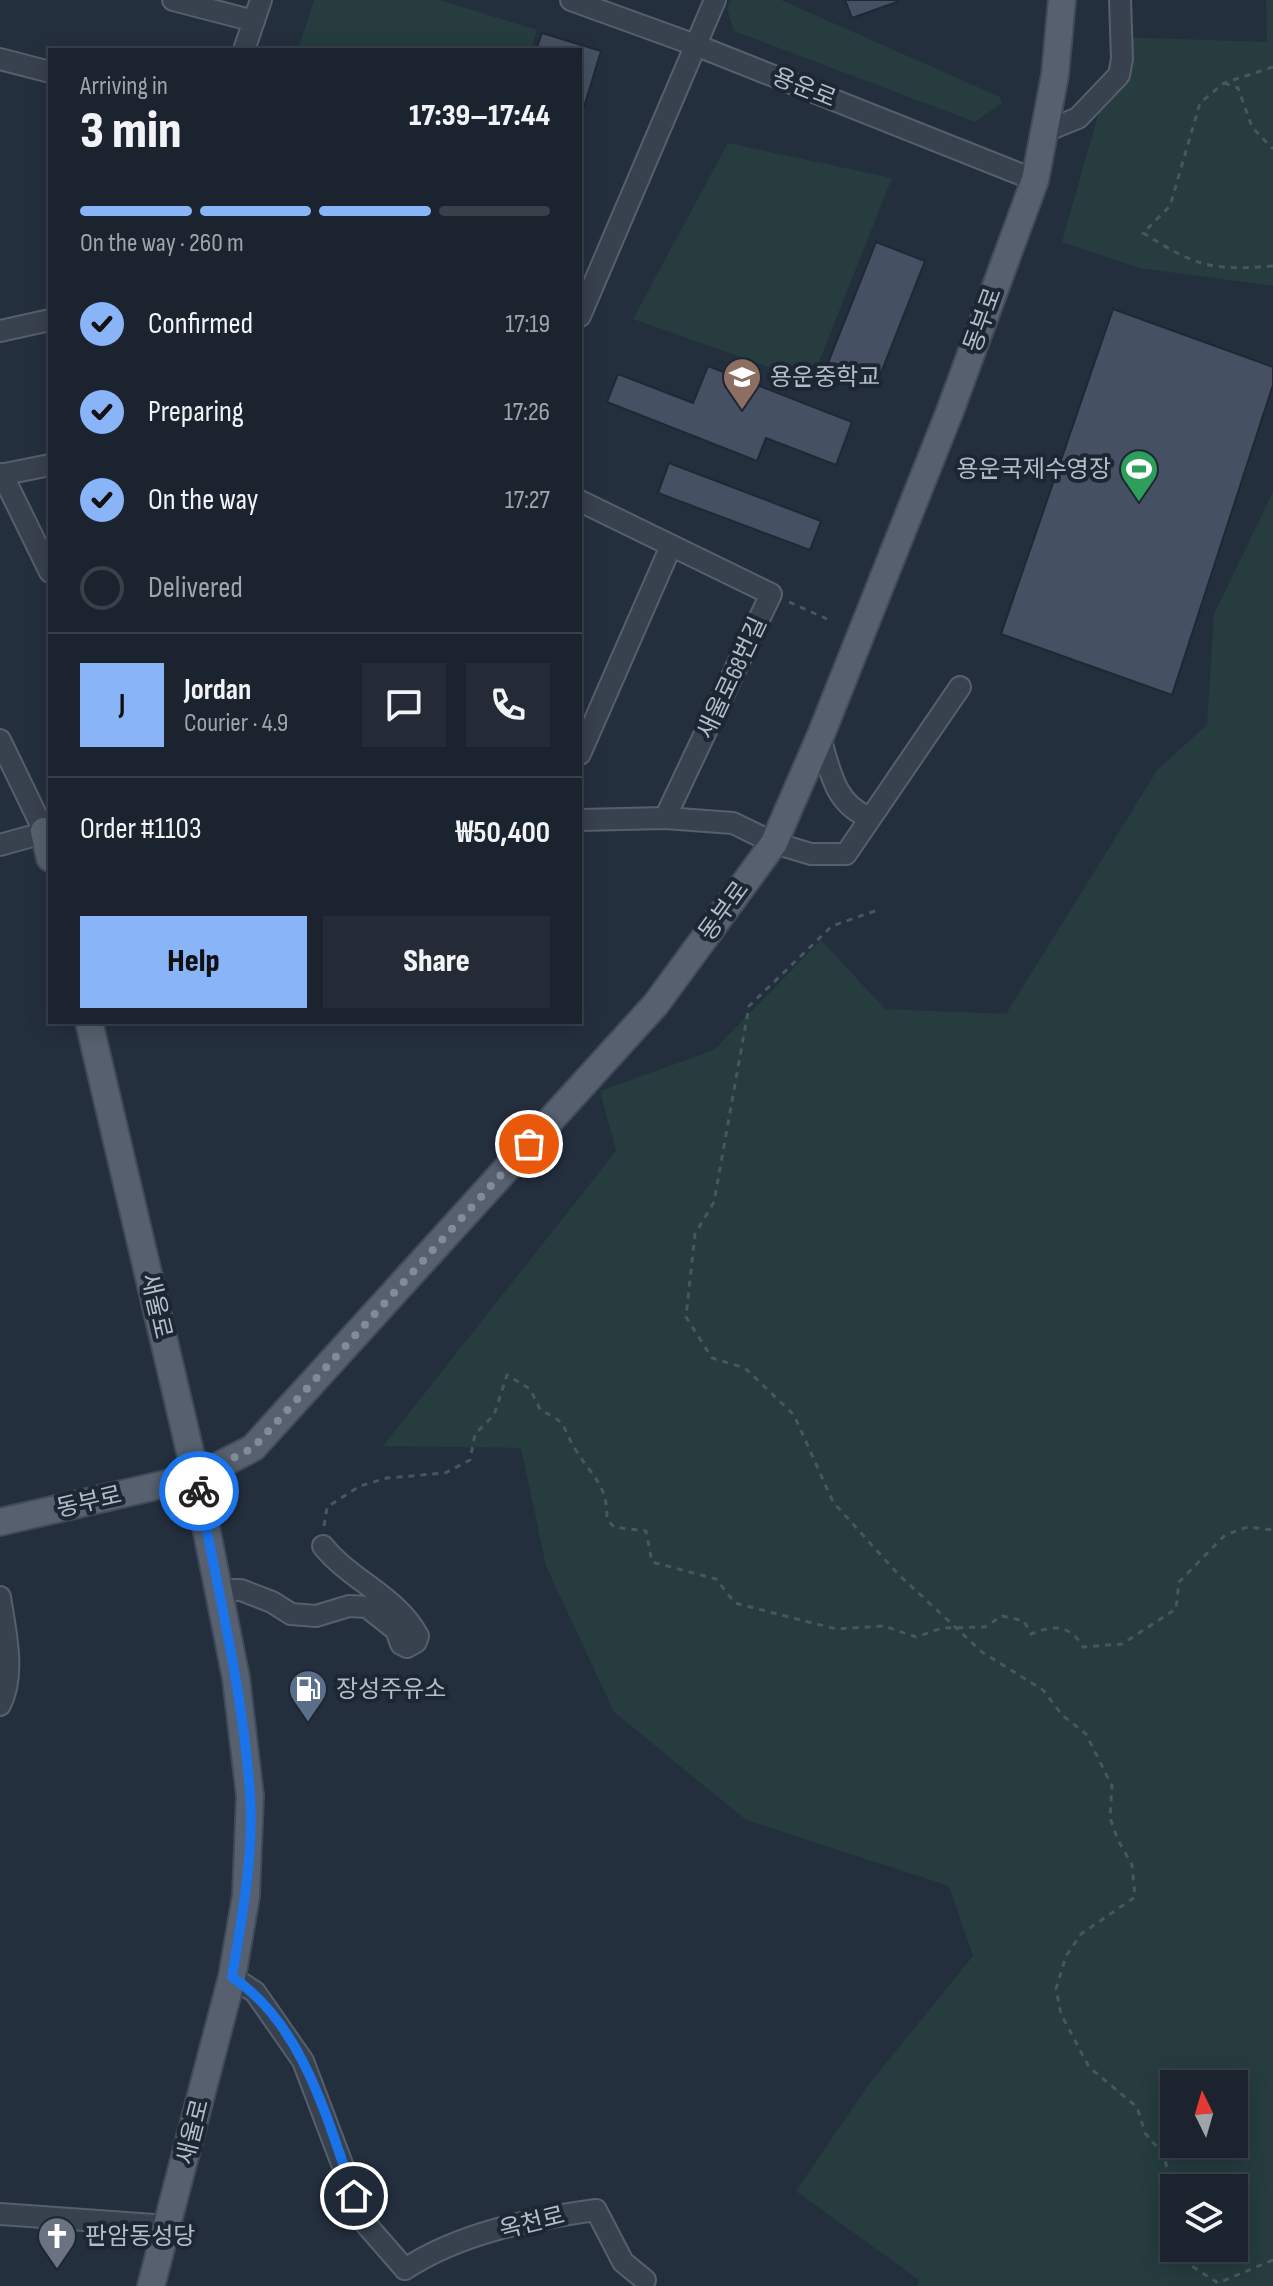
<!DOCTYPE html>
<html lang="en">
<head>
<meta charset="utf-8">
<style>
	body { margin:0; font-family:"Sofia Sans Condensed","Noto Sans KR",sans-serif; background:#242b36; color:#f1f3f6; height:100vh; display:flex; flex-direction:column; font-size:30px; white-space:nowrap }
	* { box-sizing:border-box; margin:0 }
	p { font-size:26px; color:#a0a4aa }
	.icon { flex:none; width:44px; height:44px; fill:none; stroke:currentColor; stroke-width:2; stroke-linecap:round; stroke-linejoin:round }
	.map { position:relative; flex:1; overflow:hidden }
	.drawer { position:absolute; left:48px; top:48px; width:534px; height:976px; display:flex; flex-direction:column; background:#1b232e; border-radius:0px; box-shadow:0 4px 20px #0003,0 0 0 2px #39404a }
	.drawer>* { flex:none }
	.needle { width:52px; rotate:355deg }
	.controls { position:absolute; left:1160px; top:2070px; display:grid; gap:16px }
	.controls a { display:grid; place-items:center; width:88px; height:88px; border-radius:0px; background:#1b232e; box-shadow:0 4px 20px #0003,0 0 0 2px #39404a; font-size:40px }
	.pin { position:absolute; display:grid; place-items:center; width:68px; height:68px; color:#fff; margin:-34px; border:4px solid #fff; border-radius:50%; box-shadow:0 2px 8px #0007 }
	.courier { position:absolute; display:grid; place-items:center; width:80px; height:80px; margin:-40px; border:6px solid #1a73e8; border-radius:50%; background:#fff; color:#222; box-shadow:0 2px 10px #0007 }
	.head em { font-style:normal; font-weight:800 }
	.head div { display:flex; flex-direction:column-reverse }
	.head { display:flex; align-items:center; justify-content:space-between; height:136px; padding:0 32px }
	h1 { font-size:52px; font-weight:800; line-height:60px }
	.bar { display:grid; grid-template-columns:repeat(4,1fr); gap:12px 8px; align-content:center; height:96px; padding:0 32px }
	.bar i { height:10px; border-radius:6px; background:#39404a }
	.bar .selected { background:#8ab4f8 }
	.bar p { grid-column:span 4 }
	.line { display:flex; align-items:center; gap:20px; padding:0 32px; border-top:2px solid #39404a }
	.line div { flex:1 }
	.round { display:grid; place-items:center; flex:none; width:84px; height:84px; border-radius:0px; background:#242b36 }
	ol { padding:0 32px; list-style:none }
	li { display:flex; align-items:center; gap:24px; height:88px }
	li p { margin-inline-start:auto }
	li .icon { padding:8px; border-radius:50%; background:#8ab4f8; color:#111; stroke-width:4 }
	li:last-child { color:#a0a4aa }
	li i { width:44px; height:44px; border:4px solid #39404a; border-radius:50% }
	.primary-button { display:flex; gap:16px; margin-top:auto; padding:16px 32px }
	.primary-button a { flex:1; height:92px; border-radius:0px; background:#8ab4f8; color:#111; font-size:32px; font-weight:800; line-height:92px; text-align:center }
	.primary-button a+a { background:#242b36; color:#f1f3f6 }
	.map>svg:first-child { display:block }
	.green { fill:#263c3f; fill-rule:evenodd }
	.building { fill:#455162; stroke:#1f2835; stroke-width:2 }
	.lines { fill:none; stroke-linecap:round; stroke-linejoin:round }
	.minor-casing { stroke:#565f6c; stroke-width:24 }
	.major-casing { stroke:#414a57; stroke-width:30 }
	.path { stroke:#44595c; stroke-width:3; stroke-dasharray:6 6; stroke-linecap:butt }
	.minor { stroke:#38414e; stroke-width:20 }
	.major { stroke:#56606e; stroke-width:26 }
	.done { stroke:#828b98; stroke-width:8; stroke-dasharray:0 14.4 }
	.route { stroke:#1a73e8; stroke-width:10 }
	.labels { text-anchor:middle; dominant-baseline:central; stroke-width:8; stroke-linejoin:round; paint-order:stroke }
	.street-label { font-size:24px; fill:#b4bcc9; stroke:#1d2633 }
	.poi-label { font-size:24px; fill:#b4bcc9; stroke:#1d2633; text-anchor:start }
</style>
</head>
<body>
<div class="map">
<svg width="1273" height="2286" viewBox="0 0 1273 2286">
	<rect width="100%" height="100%" fill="#242f3e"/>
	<g class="green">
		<path d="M314 0H440L537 30 531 50H298Z"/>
		<path d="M731 0H781L1000 97 1002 103 975 122 734 31 727 9Z"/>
		<path d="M1266 0H1273V286L1139 268 1062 242 1120 37 1267 42Z"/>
		<path d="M728 143 892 178 811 382 633 319Z"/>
		<path d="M1273 492V2286H917L919 2280 796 2191 869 2084 973 1956 949 1886 746 1820 614 1712 546 1566 521 1448 383 1446 616 1151 600 1091 714 1050 821 940 885 1009 1006 1014 1158 769 1207 725 1214 614ZM1174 2084H1234V2144H1174ZM1174 2188H1234V2248H1174Z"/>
	</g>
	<g class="building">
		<path d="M845 0H896L897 2 852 18Z"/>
		<path d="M542 33 601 51 584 107H580V50H536Z"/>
		<path d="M876 242 925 261 877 383 828 363Z"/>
		<path d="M1113 309 1273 367V385L1172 695 1001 634Z"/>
		<path d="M708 366 852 422 836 465 766 438 757 461 607 402 618 374 693 403Z"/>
		<path d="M669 463 821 521 810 550 658 493Z"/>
	</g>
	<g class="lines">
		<g class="minor-casing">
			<g id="minor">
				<path d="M173 0 254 21"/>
				<path d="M571 0 698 46 1035 180"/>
				<path d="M244 50 261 0"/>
				<path d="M0 59 50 72"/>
				<path d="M1046 131 1078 118 1119 75 1122 59 1120 0"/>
				<path d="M580 316 715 0"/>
				<path d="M0 331 50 320"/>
				<path d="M2 474 50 572"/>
				<path d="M0 475 50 465"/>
				<path d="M580 501 771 594 665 818"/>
				<path d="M820 737C830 770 834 803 868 817"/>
				<path d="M0 740 44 831"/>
				<path d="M580 754 671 546"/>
				<path d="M580 820 665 818 733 823 774 843 811 854H846L960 687"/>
				<path d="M0 845 50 831"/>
				<path d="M218 1590H241L272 1602 291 1614 316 1616 349 1606 367 1607 396 1630 401 1644 407 1647 416 1642 418 1636C398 1597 350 1580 323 1546"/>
				<path d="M0 1597C5 1630 16 1674 0 1705"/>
				<path d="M232 1977 255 1992 303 2061 364 2222 405 2269"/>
				<path d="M0 2214 168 2226"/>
				<path d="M405 2269C460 2233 531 2219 596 2210L623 2262 645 2280"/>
			</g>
		</g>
		<g class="major-casing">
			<g id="major">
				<path d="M44 831 50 858"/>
				<path d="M89 1022 196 1477 236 1678 250 1796 246 1896 232 1977 151 2286"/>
				<path d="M0 1522 196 1477 253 1448 656 1004 774 843 820 737 950 411 1035 180 1055 75 1062 0"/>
			</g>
		</g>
		<g class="path">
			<path d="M1273 67 1224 83 1200 103 1170 206 1143 233C1196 266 1210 271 1273 266"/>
			<path d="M1224 83 1238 88 1252 127 1273 149"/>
			<path d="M789 602 827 619"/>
			<path d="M875 911 832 926 749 1006 714 1202 695 1234 686 1317 712 1358 745 1368 794 1415 833 1502 898 1574 982 1652 1043 1690 1062 1715 1086 1734 1112 1786 1110 1818 1118 1840 1132 1865 1135 1897 1081 1934 1066 1956 1056 1989 1061 2014 1089 2067 1137 2107 1145 2133 1164 2155 1168 2173 1165 2205 1174 2241"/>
			<path d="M324 1526 327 1507 360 1486 387 1478 445 1473 470 1460 475 1434 494 1415 507 1375 530 1389 541 1411C569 1421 563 1432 577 1452 594 1479 607 1484 607 1519L614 1527 646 1531 652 1562 716 1579 735 1603 836 1629 884 1626 916 1637 942 1628 985 1627 1002 1616 1024 1621 1031 1634C1053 1625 1070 1624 1083 1647L1122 1644 1176 1609 1179 1582 1225 1535 1248 1527 1273 1530"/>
			<path d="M1178 2248 1187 2263 1218 2283 1273 2260"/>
		</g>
		<use href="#minor" class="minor"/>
		<use href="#major" class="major"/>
	</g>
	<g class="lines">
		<path class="done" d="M199 1491 196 1477 253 1448 529 1144"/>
		<path class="route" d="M199 1491C218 1591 243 1692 250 1794 254 1855 242 1917 232 1977 303 2024 327 2119 354 2196"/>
	</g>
	<defs>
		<g id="school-pin" transform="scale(2)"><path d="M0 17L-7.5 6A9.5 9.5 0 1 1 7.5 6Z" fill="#8d6e63" stroke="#1d2633"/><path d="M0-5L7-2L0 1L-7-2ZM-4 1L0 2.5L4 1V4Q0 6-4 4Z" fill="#fff"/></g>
		<g id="stadium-pin" transform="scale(2)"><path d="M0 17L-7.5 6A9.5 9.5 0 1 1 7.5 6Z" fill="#2e9e5b" stroke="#1d2633"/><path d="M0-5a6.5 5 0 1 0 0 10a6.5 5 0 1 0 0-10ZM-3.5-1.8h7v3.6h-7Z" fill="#fff"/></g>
		<g id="fuel-pin" transform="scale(2)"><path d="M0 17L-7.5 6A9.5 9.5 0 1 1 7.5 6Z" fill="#5c6f8a" stroke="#1d2633"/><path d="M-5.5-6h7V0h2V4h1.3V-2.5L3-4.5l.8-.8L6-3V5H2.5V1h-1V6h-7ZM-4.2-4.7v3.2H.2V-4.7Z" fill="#fff"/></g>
		<g id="church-pin" transform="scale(2)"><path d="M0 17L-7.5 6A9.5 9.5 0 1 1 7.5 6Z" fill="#6b7280" stroke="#1d2633"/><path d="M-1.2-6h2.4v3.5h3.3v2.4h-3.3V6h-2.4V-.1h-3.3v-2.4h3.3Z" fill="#fff"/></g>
	</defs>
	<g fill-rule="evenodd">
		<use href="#school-pin" x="742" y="377"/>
		<use href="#stadium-pin" x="1139" y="469"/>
		<use href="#fuel-pin" x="308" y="1689"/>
		<use href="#church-pin" x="57" y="2236"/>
	</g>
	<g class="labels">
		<g class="street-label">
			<text transform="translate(804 88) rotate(22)">용운로</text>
			<text transform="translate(983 320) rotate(-70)">동부로</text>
			<text transform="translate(732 678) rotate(-65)">새울로68번길</text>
			<text transform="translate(724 911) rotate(-54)">동부로</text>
			<text transform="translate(156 1306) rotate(77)">새울로</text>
			<text transform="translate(89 1502) rotate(-13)">동부로</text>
			<text transform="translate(193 2132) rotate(-76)">새울로</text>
			<text transform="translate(532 2223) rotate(-14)">옥천로</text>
		</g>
		<g class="poi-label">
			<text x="770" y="377">용운중학교</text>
			<text x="1111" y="469" text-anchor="end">용운국제수영장</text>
			<text x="336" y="1689">장성주유소</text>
			<text x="85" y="2236">판암동성당</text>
		</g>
	</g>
</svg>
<div class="controls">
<a><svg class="needle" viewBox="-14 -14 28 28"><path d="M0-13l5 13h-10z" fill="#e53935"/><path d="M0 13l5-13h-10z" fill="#a0a4aa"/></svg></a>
<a><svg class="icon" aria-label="layers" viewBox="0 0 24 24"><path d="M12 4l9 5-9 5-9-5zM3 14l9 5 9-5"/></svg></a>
</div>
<div class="pin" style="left:529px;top:1144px;background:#ea580c"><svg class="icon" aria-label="bag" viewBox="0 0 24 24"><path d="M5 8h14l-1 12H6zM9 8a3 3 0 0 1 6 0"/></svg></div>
<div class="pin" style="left:354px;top:2196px;background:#1f2937"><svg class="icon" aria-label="home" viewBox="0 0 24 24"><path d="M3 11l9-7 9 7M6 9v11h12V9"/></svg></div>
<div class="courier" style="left:199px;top:1491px"><svg class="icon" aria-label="bike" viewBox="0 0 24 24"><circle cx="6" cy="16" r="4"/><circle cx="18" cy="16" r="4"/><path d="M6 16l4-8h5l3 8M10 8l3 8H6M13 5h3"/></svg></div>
<section class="drawer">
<div class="head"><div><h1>3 min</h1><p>Arriving in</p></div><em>17:39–17:44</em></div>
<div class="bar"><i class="selected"></i><i class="selected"></i><i class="selected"></i><i></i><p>On the way · 260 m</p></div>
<ol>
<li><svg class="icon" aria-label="check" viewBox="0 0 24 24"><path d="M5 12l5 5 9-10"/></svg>Confirmed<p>17:19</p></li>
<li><svg class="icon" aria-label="check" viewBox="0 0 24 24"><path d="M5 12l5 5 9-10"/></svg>Preparing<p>17:26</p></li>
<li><svg class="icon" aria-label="check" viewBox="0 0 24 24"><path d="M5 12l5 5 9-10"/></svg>On the way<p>17:27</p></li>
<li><i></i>Delivered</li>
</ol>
<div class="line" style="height:144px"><b class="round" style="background:#8ab4f8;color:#111">J</b><div><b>Jordan</b><p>Courier · 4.9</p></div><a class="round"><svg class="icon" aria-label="chat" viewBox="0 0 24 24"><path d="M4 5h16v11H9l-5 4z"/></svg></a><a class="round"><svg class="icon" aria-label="phone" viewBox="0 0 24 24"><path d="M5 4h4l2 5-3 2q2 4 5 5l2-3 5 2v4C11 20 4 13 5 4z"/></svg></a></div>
<div class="line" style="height:104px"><div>Order #1103</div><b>₩50,400</b></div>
<div class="primary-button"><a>Help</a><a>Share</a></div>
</section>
</div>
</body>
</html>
